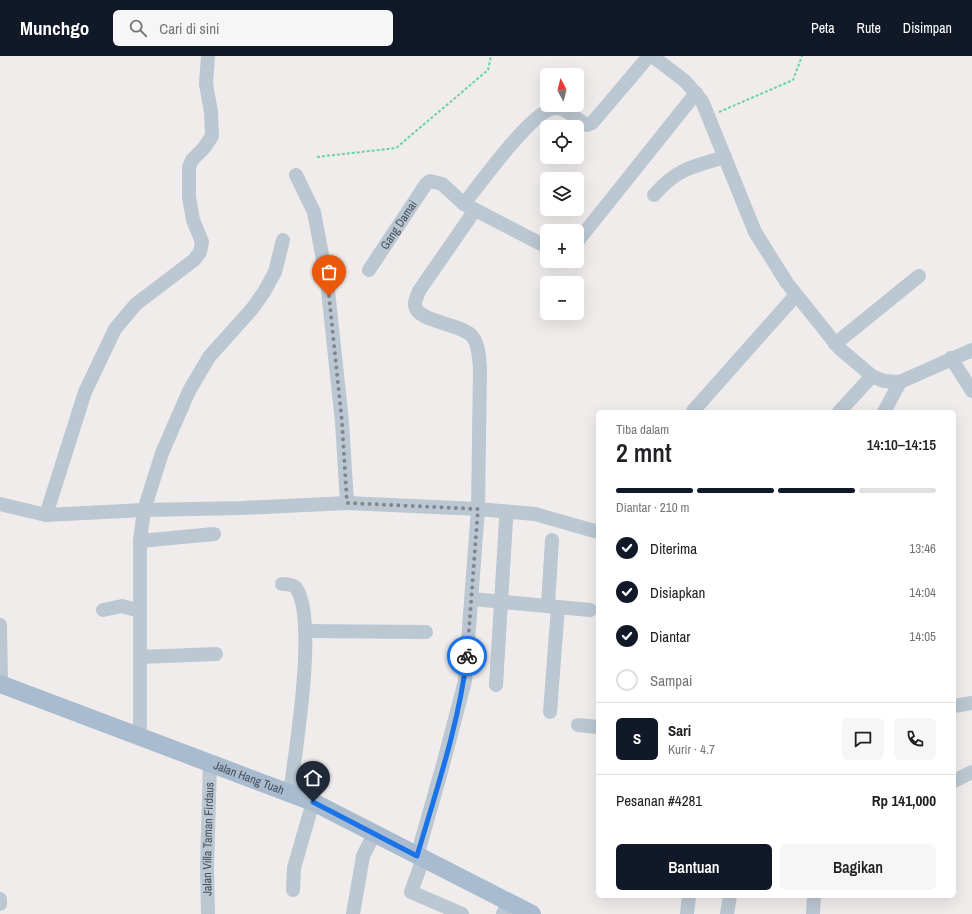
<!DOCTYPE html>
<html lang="id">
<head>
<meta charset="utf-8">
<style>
	body { margin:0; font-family:"Archivo Narrow",sans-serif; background:#f6f6f6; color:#202124; height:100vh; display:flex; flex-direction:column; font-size:15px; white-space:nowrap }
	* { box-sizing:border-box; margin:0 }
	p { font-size:13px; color:#757577 }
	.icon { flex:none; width:22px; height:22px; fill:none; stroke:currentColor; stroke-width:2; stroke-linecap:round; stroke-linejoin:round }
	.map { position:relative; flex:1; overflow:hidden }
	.sheet { position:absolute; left:596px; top:354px; width:360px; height:488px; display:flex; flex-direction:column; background:#fff; border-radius:6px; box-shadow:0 4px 16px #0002 }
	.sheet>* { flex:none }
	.needle { width:26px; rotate:353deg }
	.controls { position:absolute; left:540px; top:12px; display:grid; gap:8px }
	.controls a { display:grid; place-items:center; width:44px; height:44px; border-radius:6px; background:#fff; box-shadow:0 4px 16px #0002; font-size:20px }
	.pin { position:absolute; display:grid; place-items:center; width:34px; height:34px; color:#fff; margin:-41px -17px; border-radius:50% 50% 50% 0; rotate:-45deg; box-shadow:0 0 4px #0007 }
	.pin .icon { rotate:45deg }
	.courier { position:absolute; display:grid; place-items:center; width:40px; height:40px; margin:-20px; border:3px solid #1a73e8; border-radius:50%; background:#fff; color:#222; box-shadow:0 1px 5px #0007 }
	.overview em { font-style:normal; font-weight:600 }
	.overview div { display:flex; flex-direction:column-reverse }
	.overview { display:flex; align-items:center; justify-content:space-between; height:68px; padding:0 20px }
	h1 { font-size:26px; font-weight:600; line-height:30px }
	.bar { display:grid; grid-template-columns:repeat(4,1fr); gap:6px 4px; align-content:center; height:48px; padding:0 20px }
	.bar i { height:5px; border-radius:3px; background:#e0e0e0 }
	.bar .current { background:#111827 }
	.bar p { grid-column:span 4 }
	.line { display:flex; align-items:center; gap:10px; padding:0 20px; border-top:1px solid #e0e0e0 }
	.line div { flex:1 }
	.round { display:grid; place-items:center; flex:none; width:42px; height:42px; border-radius:6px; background:#f6f6f6 }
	ol { padding:0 20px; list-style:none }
	li { display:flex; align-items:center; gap:12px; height:44px }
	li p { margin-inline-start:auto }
	li .icon { padding:4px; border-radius:50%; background:#111827; color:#fff; stroke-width:4 }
	li:last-child { color:#757577 }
	li i { width:22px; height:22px; border:2px solid #e0e0e0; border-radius:50% }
	.button { display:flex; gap:8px; margin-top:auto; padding:8px 20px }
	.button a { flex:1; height:46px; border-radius:6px; background:#111827; color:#fff; font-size:16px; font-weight:600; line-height:46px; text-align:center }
	.button a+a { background:#f6f6f6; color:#202124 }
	header { display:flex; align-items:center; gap:24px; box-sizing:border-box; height:56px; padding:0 20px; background:#111827; color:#fff }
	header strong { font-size:19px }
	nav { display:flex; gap:22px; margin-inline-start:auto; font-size:14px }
	.search { width:280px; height:36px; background:#f6f6f6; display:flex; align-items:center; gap:10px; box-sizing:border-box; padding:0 14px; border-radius:6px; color:#757577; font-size:15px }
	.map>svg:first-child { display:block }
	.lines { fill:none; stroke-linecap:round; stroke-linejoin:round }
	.path { stroke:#69d5a3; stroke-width:2; stroke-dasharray:3 2; stroke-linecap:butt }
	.minor { stroke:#bbc7d1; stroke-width:14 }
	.major { stroke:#a9bbcf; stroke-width:18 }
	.done { stroke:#80868e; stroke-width:4; stroke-dasharray:0 7.2 }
	.route { stroke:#1a73e8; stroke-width:5 }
	.labels { text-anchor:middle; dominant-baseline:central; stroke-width:4; stroke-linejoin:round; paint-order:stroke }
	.street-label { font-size:12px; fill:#434f5c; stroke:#fff }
</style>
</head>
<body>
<header>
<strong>Munchgo</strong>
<div class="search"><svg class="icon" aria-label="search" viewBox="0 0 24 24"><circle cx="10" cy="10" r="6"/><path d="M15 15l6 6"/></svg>Cari di sini</div>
<nav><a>Peta</a><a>Rute</a><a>Disimpan</a></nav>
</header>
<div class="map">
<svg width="972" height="858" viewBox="0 0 972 858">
	<rect width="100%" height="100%" fill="#f0ecec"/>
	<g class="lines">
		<g class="path">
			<path d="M719 56 793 24 802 0"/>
			<path d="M317 101 396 92 488 14 491 0"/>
		</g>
		<g class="minor">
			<path d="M652 0 685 25 702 45 755 176 787 227 839 292 872 320 884 325 900 326 972 294"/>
			<path d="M296 119 314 156 327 225 342 366 347 447"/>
			<path d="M654 139C678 112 692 111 725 101"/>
			<path d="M464 148C479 129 533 53 555 52 567 51 576 64 587 69L592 67 649 0"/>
			<path d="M577 186 696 37"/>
			<path id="s1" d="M369 214 426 128 430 125 442 128 464 148 547 191"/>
			<path d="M835 288 919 220"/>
			<path d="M951 302 972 335"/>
			<path d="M693 355 796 239"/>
			<path d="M839 356 872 320"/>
			<path d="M884 356 900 326"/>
			<path d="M0 448 46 459 144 454 242 452 347 447 478 453 535 458 598 476"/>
			<path d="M46 459 85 336 115 273 136 248 194 204 200 196 202 186 193 164 189 141V111L192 104 204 92 212 80 211 56 206 28 208 0"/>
			<path d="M140 485 214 478"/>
			<path d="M282 528C286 528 293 528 296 532 318 562 295 698 290 737"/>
			<path d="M472 543 590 554"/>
			<path d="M548 549 552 484"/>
			<path d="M103 554 122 550 140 555"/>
			<path d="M0 569 1 628"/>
			<path d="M305 575 426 576"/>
			<path d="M140 601 216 598"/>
			<path d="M496 629 506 464"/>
			<path d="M954 650 972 647"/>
			<path d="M550 656 558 551"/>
			<path d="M578 669 598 671"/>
			<path d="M140 680V485L144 454 162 397 189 335 209 301 252 253 264 236 275 216 283 184"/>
			<path d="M954 725 972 716"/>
			<path d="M417 800 441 716 465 625 478 453 480 312C479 302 479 288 472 280 460 267 416 266 415 249 414 245 418 239 419 235L475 154"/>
			<path d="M423 803 411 836 462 858"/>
			<path d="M293 834 294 812 313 746"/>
			<path d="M0 843V848"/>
			<path id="s2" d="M208 858 207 812 210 707"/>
			<path d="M353 858 363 800 374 778"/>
			<path d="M503 858 508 846"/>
			<path d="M687 858 689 840"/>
			<path d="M727 858 730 840"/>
			<path d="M813 858 814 840"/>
		</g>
		<path class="major" id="s3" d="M0 628 313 746 532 858"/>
	</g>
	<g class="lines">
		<path class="done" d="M329 240 342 366 347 447 478 453 467 600"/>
		<path class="route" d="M313 746 417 800C436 735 459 668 467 600"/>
	</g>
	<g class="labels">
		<g class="street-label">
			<text stroke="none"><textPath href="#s1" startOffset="54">Gang Damai</textPath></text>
			<text stroke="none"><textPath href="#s3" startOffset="266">Jalan Hang Tuah</textPath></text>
			<text stroke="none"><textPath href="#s2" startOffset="75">Jalan Villa Taman Firdaus</textPath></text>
		</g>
	</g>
</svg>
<div class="controls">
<a><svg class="needle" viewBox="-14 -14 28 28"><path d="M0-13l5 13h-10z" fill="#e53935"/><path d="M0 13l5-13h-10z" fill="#757577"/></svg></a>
<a><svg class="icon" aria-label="locate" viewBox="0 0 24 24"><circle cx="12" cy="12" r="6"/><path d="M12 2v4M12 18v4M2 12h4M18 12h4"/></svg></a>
<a><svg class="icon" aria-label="layers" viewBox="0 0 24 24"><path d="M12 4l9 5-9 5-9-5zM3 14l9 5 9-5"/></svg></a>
<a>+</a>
<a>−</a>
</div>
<div class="pin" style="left:329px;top:240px;background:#ea580c"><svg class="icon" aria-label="bag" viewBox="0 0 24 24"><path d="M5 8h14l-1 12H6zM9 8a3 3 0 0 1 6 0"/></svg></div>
<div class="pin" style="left:313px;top:746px;background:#1f2937"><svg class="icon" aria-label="home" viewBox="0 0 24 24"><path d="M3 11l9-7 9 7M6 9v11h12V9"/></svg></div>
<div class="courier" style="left:467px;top:600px"><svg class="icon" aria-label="bike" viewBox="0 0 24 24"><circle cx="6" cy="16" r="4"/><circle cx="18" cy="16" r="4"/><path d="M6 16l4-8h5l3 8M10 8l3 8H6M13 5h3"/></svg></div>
<section class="sheet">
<div class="overview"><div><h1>2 mnt</h1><p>Tiba dalam</p></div><em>14:10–14:15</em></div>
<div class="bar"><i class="current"></i><i class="current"></i><i class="current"></i><i></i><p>Diantar · 210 m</p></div>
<ol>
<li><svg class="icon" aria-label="check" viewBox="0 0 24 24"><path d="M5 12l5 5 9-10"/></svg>Diterima<p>13:46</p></li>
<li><svg class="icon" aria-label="check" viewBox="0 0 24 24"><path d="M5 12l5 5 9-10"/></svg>Disiapkan<p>14:04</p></li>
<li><svg class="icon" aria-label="check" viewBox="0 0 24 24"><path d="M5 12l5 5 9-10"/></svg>Diantar<p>14:05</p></li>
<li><i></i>Sampai</li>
</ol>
<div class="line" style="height:72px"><b class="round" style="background:#111827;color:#fff">S</b><div><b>Sari</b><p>Kurir · 4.7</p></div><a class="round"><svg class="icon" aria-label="chat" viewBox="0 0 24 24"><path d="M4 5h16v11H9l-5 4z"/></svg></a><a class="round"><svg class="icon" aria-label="phone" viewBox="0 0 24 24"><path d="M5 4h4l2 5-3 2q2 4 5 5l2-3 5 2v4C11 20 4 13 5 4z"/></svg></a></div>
<div class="line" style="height:52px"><div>Pesanan #4281</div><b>Rp 141,000</b></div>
<div class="button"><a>Bantuan</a><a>Bagikan</a></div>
</section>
</div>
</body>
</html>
